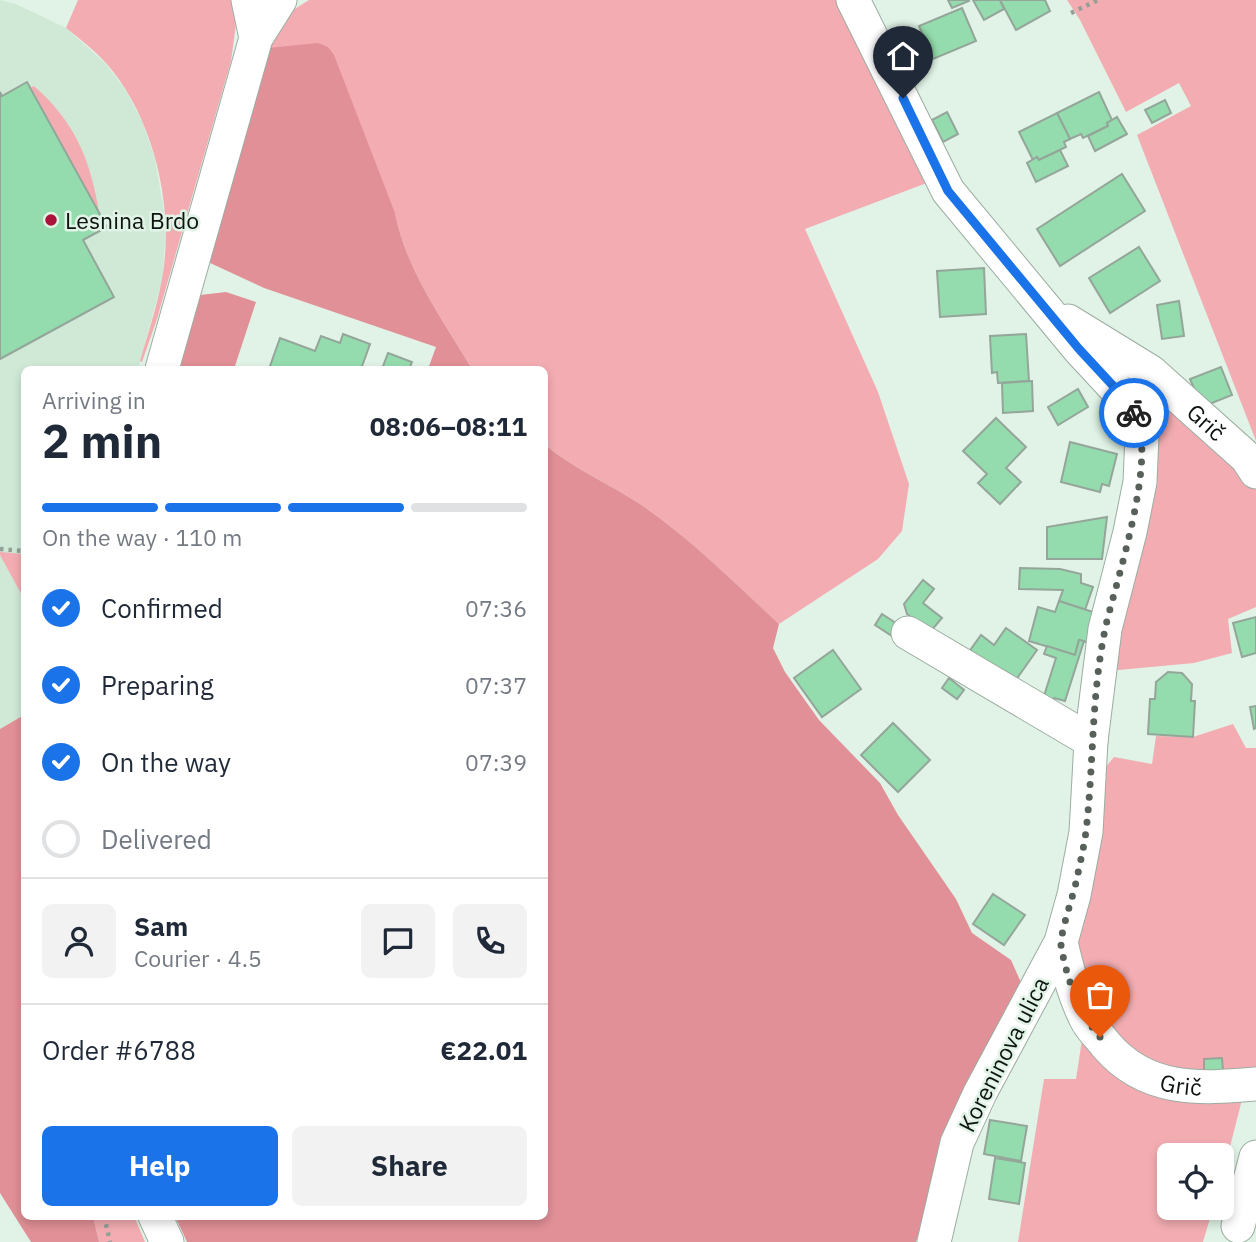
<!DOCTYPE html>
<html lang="en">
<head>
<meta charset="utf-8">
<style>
	body { margin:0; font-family:"IBM Plex Sans",sans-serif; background:#f2f2f3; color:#1f2937; height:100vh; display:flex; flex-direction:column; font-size:26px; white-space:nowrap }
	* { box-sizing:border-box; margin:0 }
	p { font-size:23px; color:#747a83 }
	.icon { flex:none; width:38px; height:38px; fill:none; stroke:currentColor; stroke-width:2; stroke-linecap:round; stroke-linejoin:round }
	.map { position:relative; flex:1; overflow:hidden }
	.sheet { position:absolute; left:21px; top:366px; width:527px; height:854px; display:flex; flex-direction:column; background:#fff; border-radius:10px; box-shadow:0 4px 10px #0003 }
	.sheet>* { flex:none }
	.controls { position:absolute; left:1157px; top:1143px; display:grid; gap:14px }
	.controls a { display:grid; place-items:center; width:77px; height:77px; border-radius:10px; background:#fff; box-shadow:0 4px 10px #0003; font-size:35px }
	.pin { position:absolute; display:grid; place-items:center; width:60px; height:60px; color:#fff; margin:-72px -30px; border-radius:50% 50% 50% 0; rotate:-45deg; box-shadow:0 0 7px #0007 }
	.pin .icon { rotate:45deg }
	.courier { position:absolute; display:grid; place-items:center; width:70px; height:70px; margin:-35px; border:5px solid #1a73e8; border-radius:50%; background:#fff; color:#222; box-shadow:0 2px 9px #0007 }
	.head em { font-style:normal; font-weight:800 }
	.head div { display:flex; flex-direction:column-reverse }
	.head { display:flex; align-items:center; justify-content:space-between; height:119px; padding:0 21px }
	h1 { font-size:46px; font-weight:800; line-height:52px }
	.bar { display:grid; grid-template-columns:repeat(4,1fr); gap:10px 7px; align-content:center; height:84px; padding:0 21px }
	.bar i { height:9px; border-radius:5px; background:#e0e1e3 }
	.bar .selected { background:#1a73e8 }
	.bar p { grid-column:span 4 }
	.line { display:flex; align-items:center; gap:18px; padding:0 21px; border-top:2px solid #e0e1e3 }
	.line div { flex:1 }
	.round { display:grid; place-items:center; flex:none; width:74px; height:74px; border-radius:10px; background:#f2f2f3 }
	ol { padding:0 21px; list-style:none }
	li { display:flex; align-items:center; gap:21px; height:77px }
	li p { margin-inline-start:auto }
	li .icon { padding:7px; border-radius:50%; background:#1a73e8; color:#fff; stroke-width:4 }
	li:last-child { color:#747a83 }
	li i { width:38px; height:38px; border:4px solid #e0e1e3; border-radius:50% }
	.action { display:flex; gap:14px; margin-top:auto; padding:14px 21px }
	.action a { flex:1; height:80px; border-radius:10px; background:#1a73e8; color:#fff; font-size:28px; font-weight:800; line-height:80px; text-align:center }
	.action a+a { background:#f2f2f3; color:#1f2937 }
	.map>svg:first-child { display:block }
	.built { fill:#d0e9d7 }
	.green { fill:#f3adb2 }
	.forest { fill:#e19097 }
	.building { fill:#94dcad; stroke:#94a59a; stroke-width:2 }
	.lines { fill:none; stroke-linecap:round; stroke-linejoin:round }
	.minor-casing { stroke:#9cada1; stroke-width:35 }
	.path { stroke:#92a096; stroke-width:4.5; stroke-dasharray:3.5 5; stroke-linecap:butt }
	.minor { stroke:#fff; stroke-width:33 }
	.done { stroke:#57615a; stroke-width:7; stroke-dasharray:0 12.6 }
	.route { stroke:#1a73e8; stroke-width:9 }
	.poi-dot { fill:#aa143c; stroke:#e0f3e6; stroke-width:2.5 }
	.labels { text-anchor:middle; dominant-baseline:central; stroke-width:5; stroke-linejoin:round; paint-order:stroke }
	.poi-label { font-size:23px; fill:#0d130f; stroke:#e0f3e6; text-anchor:start }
	.street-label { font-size:23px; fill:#0d130f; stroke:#e0f3e6 }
</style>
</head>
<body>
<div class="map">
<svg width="1256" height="1242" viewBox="0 0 1256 1242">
	<rect width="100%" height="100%" fill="#e0f3e6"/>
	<path class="built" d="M0 0 16 4 66 28 105 63 125 89 143 123 155 159 164 211 165 240 163 277 138 369H24V715L0 729Z"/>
	<g class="green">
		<path d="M78 0H233L236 24 231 61 157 319 142 362 140 361C148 334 157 306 162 279 175 208 154 117 106 63 94 50 80 39 66 28Z"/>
		<path d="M309 0H841L932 181 805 229 878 392 909 484 902 531 878 559 779 624C734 582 691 539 640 504 608 483 574 469 544 444V369H472C443 320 406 270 395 213L268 48 290 12Z"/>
		<path d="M1067 0H1256V441L1137 135 1191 106 1179 83 1126 112 1080 20Z"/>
		<path d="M34 86C75 122 90 159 99 212L31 87Z"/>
		<path d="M1118 357 1256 484V607L1228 619 1232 653 1194 663 1108 671 1157 436C1158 411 1144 393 1123 379Z"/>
		<path d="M0 552 24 554V599L0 555Z"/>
		<path d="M1233 724 1246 748H1256V1077L1162 1073 1104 1030 1074 944 1099 775 1114 757 1152 764 1156 736 1193 737Z"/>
		<path d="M1084 1027 1100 1049 1244 1092 1222 1178V1155H1169V1208H1213L1203 1242H1018L1044 1079H1076Z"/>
		<path d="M93 1216H134L145 1242H99Z"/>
	</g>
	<g class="forest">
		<path d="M318 43 328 47 334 55 395 213C406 270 443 320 472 369H428L436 347 264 288 208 262 268 48Z"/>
		<path d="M226 292 256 302 234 369H179L200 295Z"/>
		<path d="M544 444C574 469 608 483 640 504 691 539 734 582 779 624L773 648 785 672 819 720 880 783 898 815 956 899 972 933 1011 960 1023 987 951 1120 916 1242H187L175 1216H544Z"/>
		<path d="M24 715V1216H93L99 1242H31L0 1193V729Z"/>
	</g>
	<g class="building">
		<path d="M948 0H968L969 1 952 8Z"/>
		<path d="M973 0H1000L1004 9 984 20Z"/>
		<path d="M1000 0H1045L1050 11 1016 30Z"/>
		<path d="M962 8 976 41 933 59 919 26Z"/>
		<path d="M27 82 107 227 83 240 114 297 0 359V92L2 96Z"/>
		<path d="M1099 92 1112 120 1107 123 1108 126 1083 138 1081 134 1070 139 1057 113Z"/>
		<path d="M1165 100 1171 113 1152 123 1145 110Z"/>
		<path d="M947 112 958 134 943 142 932 120Z"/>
		<path d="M1057 113 1070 139 1064 142 1066 147 1039 160 1037 157 1033 160 1019 132Z"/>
		<path d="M1117 117 1127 134 1095 151 1088 136 1108 126 1107 123Z"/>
		<path d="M1060 150 1068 166 1036 182 1027 163 1037 157 1039 160Z"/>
		<path d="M1122 174 1145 211 1060 266 1037 229Z"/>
		<path d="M1139 247 1160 281 1110 313 1089 278Z"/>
		<path d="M984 268 986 314 940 317 937 271Z"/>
		<path d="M1179 301 1184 336 1162 339 1157 305Z"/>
		<path d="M343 334 370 344 361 369H269L280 338 315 351 321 336 340 343Z"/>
		<path d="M1026 334 1029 381 998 383 997 372 992 373 990 336Z"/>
		<path d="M388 353 412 362 409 369H382Z"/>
		<path d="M1221 367 1232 395 1202 407 1190 379Z"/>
		<path d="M1032 381 1033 411 1003 413 1002 383Z"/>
		<path d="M1078 389 1088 407 1058 425 1048 407Z"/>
		<path d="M996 418 1026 447 1006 468 1021 482 1000 504 978 483 987 474 963 451Z"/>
		<path d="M1070 442 1117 454 1109 486 1102 484 1100 492 1061 482Z"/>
		<path d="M1107 517 1102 559H1047V527Z"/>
		<path d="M1020 568 1060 569 1081 574V583L1093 587 1085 610 1059 601 1063 590 1019 589Z"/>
		<path d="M923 580 934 589 923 603 942 618 930 632 907 614 904 604Z"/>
		<path d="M1059 601 1096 613 1088 643 1079 640 1075 655 1029 641 1038 607 1055 612Z"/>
		<path d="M882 614 899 625 892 636 875 625Z"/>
		<path d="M1256 617V653L1242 657 1233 623Z"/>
		<path d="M1006 628 1037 650 1011 687 966 656 981 635 994 645Z"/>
		<path d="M1079 640 1084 641 1065 701 1054 698 1053 702 1043 699 1056 658 1044 654 1047 646 1075 655Z"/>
		<path d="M833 650 861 689 822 717 794 678Z"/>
		<path d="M1168 672 1182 673 1192 684 1191 701H1195L1193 737 1148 734 1150 699H1155L1156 682Z"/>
		<path d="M949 678 964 690 957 699 942 688Z"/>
		<path d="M1256 706V728L1254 729 1250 707Z"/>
		<path d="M893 723 930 760 898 792 861 755Z"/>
		<path d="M993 894 1025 915 1004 945 973 924Z"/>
		<path d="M1222 1058 1223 1071 1204 1072V1059Z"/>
		<path d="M990 1120 1027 1126 1021 1161 984 1154Z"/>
		<path d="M995 1158 1025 1163 1019 1204 989 1199Z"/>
	</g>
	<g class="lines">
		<g class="minor-casing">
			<g id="minor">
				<path d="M248 0 256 38"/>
				<path d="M853 0 948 191 1079 349 1117 390 1136 415 1142 435 1140 482 1130 532 1105 629 1091 741 1086 832 1074 895 1061 942 980 1093 957 1143 934 1242"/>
				<path id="s1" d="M1068 321 1151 372 1247 458 1256 472"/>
				<path d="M162 369 256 38 280 0"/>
				<path d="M908 633 1091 741"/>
				<path id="s2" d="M1061 942C1067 969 1074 995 1086 1019 1091 1029 1100 1037 1106 1045 1146 1092 1199 1089 1256 1084"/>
				<path d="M155 1216 167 1242"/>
				<path d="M1238 1226 1256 1157"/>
			</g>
		</g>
		<g class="path">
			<path d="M1071 13 1098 0"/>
			<path d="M0 549 24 551"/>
			<path d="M104 1216 110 1242"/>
		</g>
		<use href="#minor" class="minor"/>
	</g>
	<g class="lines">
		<path class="done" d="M1100 1037C1079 1013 1066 977 1061 945 1060 933 1074 894 1077 878 1080 863 1084 847 1086 831 1094 763 1091 693 1106 625 1117 578 1159 454 1134 413"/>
		<path class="route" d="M903 98 948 191 1079 349 1117 390 1134 413"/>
	</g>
	<circle class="poi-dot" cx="51" cy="220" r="7"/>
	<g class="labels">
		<g class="poi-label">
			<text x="65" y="220">Lesnina Brdo</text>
		</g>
		<g class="street-label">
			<text stroke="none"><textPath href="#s1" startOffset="172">Grič</textPath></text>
			<text transform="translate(1003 1054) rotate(-63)">Koreninova ulica</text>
			<text stroke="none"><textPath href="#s2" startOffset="201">Grič</textPath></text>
		</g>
	</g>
</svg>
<div class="controls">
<a><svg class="icon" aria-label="locate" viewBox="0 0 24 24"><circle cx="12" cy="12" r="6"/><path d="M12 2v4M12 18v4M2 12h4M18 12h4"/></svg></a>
</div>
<div class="pin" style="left:1100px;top:1037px;background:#ea580c"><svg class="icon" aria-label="bag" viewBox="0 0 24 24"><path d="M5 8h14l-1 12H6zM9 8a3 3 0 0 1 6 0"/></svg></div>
<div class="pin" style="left:903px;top:98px;background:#1f2937"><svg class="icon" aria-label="home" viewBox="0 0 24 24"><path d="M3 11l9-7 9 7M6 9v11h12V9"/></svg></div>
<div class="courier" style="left:1134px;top:413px"><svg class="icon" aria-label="bike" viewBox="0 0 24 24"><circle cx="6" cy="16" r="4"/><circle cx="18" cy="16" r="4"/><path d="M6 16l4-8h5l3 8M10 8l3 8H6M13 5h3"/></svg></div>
<section class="sheet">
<div class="head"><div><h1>2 min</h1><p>Arriving in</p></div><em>08:06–08:11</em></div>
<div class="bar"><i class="selected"></i><i class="selected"></i><i class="selected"></i><i></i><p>On the way · 110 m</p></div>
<ol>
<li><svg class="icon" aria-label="check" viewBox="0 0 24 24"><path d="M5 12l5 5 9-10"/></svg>Confirmed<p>07:36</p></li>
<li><svg class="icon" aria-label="check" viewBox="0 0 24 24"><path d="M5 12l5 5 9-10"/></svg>Preparing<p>07:37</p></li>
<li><svg class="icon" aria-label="check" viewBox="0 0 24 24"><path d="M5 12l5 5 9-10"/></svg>On the way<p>07:39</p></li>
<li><i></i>Delivered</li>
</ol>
<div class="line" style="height:126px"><a class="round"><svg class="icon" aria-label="person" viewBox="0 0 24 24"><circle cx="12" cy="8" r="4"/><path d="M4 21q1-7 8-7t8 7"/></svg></a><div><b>Sam</b><p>Courier · 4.5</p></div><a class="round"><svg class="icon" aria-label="chat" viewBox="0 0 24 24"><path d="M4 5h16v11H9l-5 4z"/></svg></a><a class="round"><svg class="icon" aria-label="phone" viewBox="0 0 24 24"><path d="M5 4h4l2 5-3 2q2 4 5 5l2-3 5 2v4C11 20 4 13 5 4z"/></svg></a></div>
<div class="line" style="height:91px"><div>Order #6788</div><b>€22.01</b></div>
<div class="action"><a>Help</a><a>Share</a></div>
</section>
</div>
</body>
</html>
